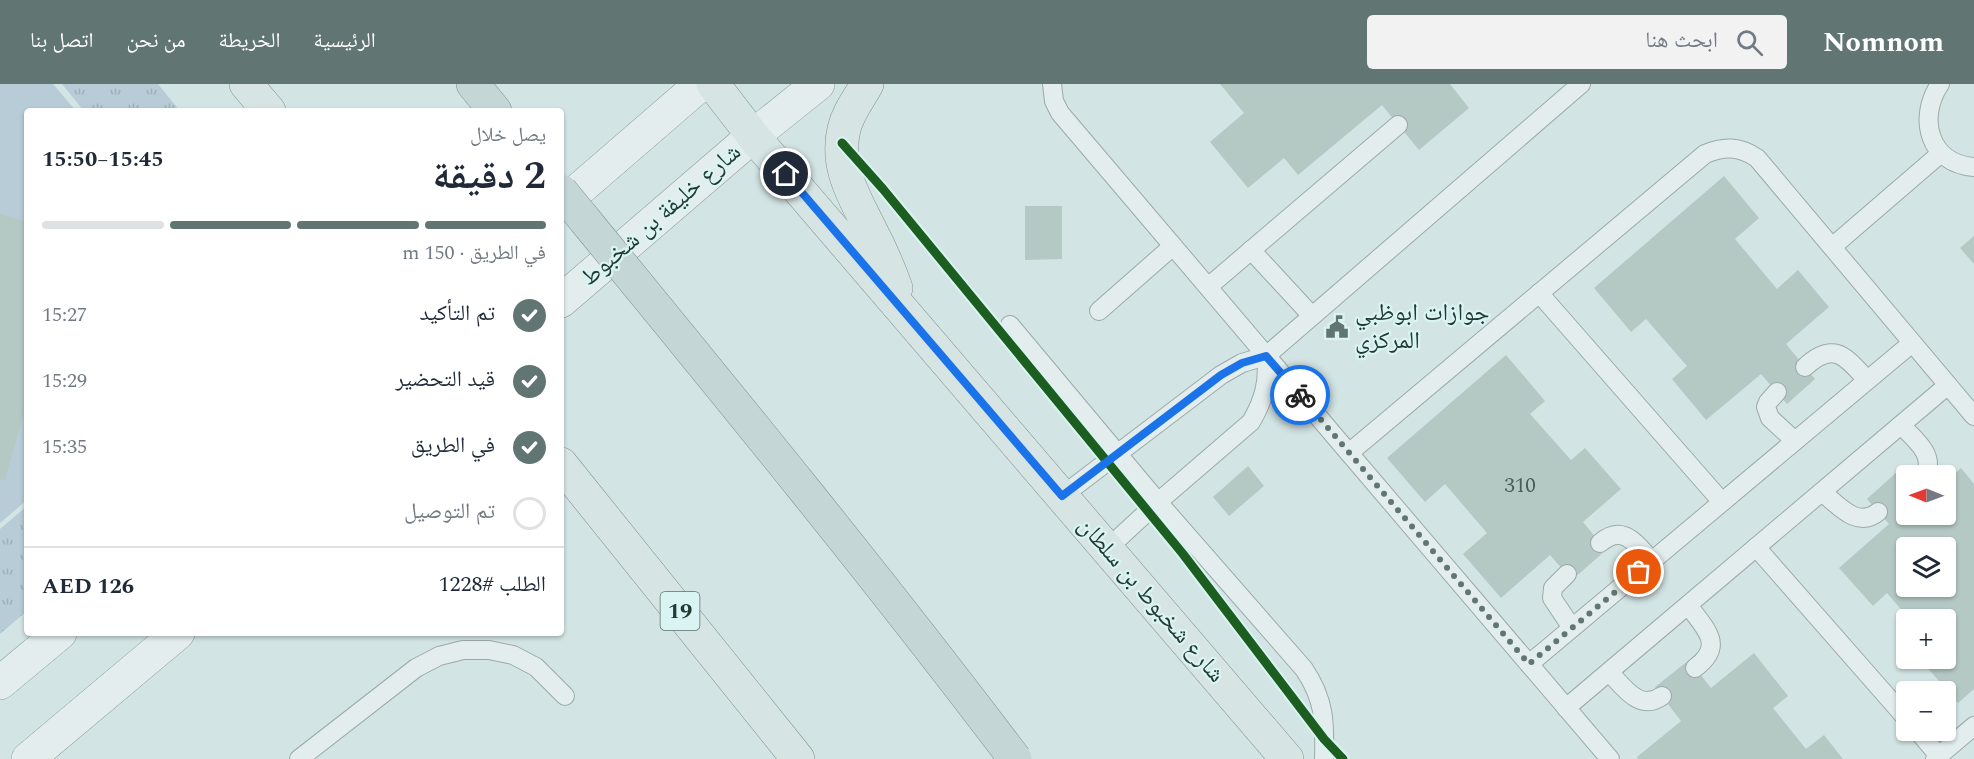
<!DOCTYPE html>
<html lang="ar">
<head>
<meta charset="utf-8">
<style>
	body { margin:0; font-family:Spectral,"Noto Naskh Arabic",serif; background:#f2f2f3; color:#1f2937; direction:rtl; height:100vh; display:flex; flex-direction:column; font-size:22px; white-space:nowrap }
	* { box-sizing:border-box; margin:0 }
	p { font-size:20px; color:#747a83 }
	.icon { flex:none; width:33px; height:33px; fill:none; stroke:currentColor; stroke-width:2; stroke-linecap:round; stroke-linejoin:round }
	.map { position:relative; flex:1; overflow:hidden; direction:ltr }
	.panel { position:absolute; left:24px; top:24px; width:540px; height:528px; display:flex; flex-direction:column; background:#fff; border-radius:6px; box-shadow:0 2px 4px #0004; direction:rtl }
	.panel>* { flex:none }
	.needle { width:39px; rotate:271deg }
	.tools { position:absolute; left:1896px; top:381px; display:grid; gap:12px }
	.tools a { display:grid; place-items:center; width:60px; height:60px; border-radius:6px; background:#fff; box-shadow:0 2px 4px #0004; font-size:30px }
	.pin { position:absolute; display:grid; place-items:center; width:51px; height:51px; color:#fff; margin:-26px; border:3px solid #fff; border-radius:50%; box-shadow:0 2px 6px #0007 }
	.courier { position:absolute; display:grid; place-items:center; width:60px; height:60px; margin:-30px; border:4px solid #1a73e8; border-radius:50%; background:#fff; color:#222; box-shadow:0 2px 8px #0007 }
	.overview em { font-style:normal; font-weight:700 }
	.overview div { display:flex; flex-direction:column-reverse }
	.overview { display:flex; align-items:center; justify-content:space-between; height:102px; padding:0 18px }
	h1 { font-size:39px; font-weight:700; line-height:45px }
	.bar { display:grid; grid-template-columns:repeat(4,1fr); gap:9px 6px; align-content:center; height:72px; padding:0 18px }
	.bar i { height:8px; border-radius:4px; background:#e0e1e3 }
	.bar .selected { background:#617672 }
	.bar p { grid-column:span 4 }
	.line { display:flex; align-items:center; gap:15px; padding:0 18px; border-top:2px solid #e0e1e3 }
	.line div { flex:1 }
	ol { padding:0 18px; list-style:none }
	li { display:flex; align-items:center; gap:18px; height:66px }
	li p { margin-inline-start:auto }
	li .icon { padding:6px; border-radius:50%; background:#617672; color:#fff; stroke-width:4 }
	li:last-child { color:#747a83 }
	li i { width:33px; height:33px; border:3px solid #e0e1e3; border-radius:50% }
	header { display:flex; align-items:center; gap:36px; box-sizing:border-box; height:84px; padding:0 30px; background:#617672; color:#fff }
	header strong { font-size:28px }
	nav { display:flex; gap:33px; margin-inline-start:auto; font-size:21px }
	.search { width:420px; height:54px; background:#f2f2f3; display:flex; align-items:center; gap:15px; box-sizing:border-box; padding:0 21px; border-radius:6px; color:#747a83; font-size:22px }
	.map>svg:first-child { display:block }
	.grass { fill:url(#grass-tufts) }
	.pitch { fill:#b7ccd6 }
	.building { fill:#b4c8c4; fill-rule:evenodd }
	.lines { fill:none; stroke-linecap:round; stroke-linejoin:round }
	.lane-casing { stroke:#9baaa9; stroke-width:20 }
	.secondary-casing { stroke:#8b9a99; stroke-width:34 }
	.primary-casing { stroke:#82908e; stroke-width:34 }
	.highway-casing { stroke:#82908e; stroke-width:34 }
	.lane { stroke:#e3eded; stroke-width:18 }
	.secondary { stroke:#e3eded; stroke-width:33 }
	.primary { stroke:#d6e4e4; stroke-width:33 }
	.highway { stroke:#c4d7d6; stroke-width:33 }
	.highway-bridge-casing { stroke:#82908e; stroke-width:34; stroke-linecap:butt }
	.highway-bridge { stroke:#c4d7d6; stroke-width:33 }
	.cycleway-casing { stroke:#daf4f4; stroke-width:13 }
	.cycleway { stroke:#1b5e20; stroke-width:9 }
	.done { stroke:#617672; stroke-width:6; stroke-dasharray:0 10.8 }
	.route { stroke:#1a73e8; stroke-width:8 }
	.labels { text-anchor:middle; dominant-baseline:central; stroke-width:4.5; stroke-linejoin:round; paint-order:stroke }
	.number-label { font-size:21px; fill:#475e58 }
	.shield { fill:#daf4f4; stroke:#5a726e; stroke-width:1.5 }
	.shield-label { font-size:22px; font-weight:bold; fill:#233a34 }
	.street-label { font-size:24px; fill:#233a34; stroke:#daf4f4 }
	.poi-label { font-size:24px; fill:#233a34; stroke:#daf4f4; text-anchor:start }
</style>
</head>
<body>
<header>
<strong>Nomnom</strong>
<div class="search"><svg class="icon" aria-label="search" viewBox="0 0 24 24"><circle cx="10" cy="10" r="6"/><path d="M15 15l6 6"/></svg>ابحث هنا</div>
<nav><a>الرئيسية</a><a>الخريطة</a><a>من نحن</a><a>اتصل بنا</a></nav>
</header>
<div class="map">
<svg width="1974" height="675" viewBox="0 0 1974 675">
	<defs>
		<pattern id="grass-tufts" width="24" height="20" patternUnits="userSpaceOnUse" patternTransform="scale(1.5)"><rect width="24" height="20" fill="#b7ccd6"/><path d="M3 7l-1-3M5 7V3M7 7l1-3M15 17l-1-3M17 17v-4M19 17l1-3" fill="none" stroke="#9db0b8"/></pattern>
	</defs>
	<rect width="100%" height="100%" fill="#d3e4e4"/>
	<g class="grass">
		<path d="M62 0H158L180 27H84Z"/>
		<path d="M27 422V527L0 550V445Z"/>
	</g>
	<path class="pitch" d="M0 0H53L76 27H27V416L0 439Z"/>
	<g class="building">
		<path d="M1220 0H1450L1469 24 1419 66 1382 21 1298 91 1284 74 1248 104 1210 58 1244 29Z"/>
		<path d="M1724 92 1759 134 1735 155 1777 205 1798 186 1829 223 1786 260 1815 295 1787 320 1761 290 1706 336 1672 295 1687 282 1646 235 1631 248 1594 204Z"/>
		<path d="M1025 122H1062V175L1025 176Z"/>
		<path d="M0 130 27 138V317L5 396 0 395Z"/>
		<path d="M1974 152V180L1960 164Z"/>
		<path d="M1506 271 1545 317 1530 330 1571 376 1585 364 1621 405 1583 438 1606 466 1572 496 1550 471 1501 514 1463 470 1487 449 1445 400 1425 418 1387 374Z"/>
		<path d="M1248 382 1264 402 1229 432 1213 413Z"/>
		<path d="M1961 384 1974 400V605L1958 619 1919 574H1946V536H1910L1887 509 1873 522 1839 484 1889 440 1867 415 1898 387 1906 396V430H1946V398ZM1906 464H1946V502H1906Z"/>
		<path d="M1754 569 1788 612 1773 624 1806 665 1824 651 1843 675H1638L1637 673 1681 637 1655 603 1689 576 1711 604Z"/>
	</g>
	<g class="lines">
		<g class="lane-casing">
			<g id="lane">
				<path d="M1052 0 1054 17 1060 29 1349 369"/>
				<path d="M1940 0C1917 34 1929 80 1974 83"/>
				<path d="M1832 163 1940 70"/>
				<path d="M1251 166 1312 232"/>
				<path d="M1208 203 1398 41"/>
				<path d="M1539 209 1722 418"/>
				<path d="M1099 227 1173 162"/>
				<path d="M1010 241 1158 418 1304 585C1325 616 1325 639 1324 675"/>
				<path d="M1805 283C1834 256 1846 273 1867 296"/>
				<path d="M1777 308 1768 318 1766 323 1770 334 1795 357"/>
				<path d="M1901 341C1914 355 1936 370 1925 392"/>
				<path d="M1822 408C1838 421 1857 445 1878 428"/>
				<path d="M1062 412 1221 291 1242 279 1266 272 1581 0"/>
				<path d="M1600 459C1623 439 1636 460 1652 477"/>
				<path d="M1756 463 1906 634"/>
				<path d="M1107 465 1158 418 1251 338C1264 316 1269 297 1266 272"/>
				<path d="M1567 490 1553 504 1552 514 1572 544"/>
				<path d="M1688 521C1705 545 1726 561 1695 584"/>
				<path d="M1529 580 1912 259"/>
				<path d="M1609 588C1624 603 1639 628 1662 612"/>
				<path d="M1566 624 1948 301"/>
				<path d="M1917 646 1939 672"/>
				<path d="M299 675 416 584 439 572 463 566H489L513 571 536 583 565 612"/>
				<path d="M1610 675 1349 369 1705 70C1724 62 1739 62 1757 74L1974 332"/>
				<path d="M1935 675 1974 642"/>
			</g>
		</g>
		<g class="secondary-casing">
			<g id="secondary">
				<path d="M561 121 701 0"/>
				<path d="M561 217 753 52 818 0"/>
				<path d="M0 599 60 549"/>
				<path d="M28 675 178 549"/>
			</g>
		</g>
		<g class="primary-casing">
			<g id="primary">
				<path d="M246 0 269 27"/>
				<path d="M713 0 753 52 1287 675"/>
				<path d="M867 0C859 15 848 28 844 45 835 83 854 112 870 145 880 164 889 184 896 204"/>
				<path d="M561 380 798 675"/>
			</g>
		</g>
		<g class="highway-casing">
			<path id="highway" d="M473 0 495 27"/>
		</g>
		<use href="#lane" class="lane"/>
		<use href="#secondary" class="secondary"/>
		<use href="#primary" class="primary"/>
		<use href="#highway" class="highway"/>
		<g class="highway-bridge-casing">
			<path id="highway-bridge" d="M561 107C715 295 869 482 1015 675"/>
		</g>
		<use href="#highway-bridge" class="highway-bridge"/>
		<g class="cycleway-casing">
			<path id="cycleway" d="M842 59 883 105 1183 470 1324 655 1343 675"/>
		</g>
		<use href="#cycleway" class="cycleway"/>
	</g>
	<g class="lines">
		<path class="done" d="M1300 311 1529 580 1639 488"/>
		<path class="route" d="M786 90 1062 412 1221 291 1242 279 1266 272 1300 311"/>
	</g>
	<defs>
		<g id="civic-bare" transform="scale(1.8)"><path d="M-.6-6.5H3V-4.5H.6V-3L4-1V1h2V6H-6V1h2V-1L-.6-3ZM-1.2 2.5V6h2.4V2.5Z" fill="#617672" stroke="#daf4f4" stroke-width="2.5" paint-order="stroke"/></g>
	</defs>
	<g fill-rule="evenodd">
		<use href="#civic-bare" x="1337" y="243"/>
	</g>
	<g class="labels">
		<g class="number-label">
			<text x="1520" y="402">310</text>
		</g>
		<rect class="shield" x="660.5" y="508" width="39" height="38" rx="4.5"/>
		<g class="shield-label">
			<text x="680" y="527">19</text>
		</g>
		<g class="street-label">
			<text transform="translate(661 131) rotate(-41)">شارع خليفة بن شخبوط</text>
			<text transform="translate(1151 516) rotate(49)">شارع شخبوط بن سلطان</text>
		</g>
		<g class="poi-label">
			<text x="1355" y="229">جوازات ابوظبي<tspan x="1355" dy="28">المركزي</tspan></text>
		</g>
	</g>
</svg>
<div class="tools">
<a><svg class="needle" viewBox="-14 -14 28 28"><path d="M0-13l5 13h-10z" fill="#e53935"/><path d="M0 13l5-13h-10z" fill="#747a83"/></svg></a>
<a><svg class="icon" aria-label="layers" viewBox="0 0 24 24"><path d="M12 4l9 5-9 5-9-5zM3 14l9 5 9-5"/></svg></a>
<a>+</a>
<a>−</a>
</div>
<div class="pin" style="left:1639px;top:488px;background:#ea580c"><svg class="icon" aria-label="bag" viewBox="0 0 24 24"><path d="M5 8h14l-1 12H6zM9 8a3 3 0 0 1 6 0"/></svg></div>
<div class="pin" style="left:786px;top:90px;background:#1f2937"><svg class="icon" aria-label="home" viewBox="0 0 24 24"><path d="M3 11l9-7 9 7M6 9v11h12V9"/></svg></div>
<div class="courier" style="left:1300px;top:311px"><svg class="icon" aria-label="bike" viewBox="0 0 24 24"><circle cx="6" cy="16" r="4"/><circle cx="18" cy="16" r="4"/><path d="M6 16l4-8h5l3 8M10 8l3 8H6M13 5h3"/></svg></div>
<section class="panel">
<div class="overview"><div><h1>2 دقيقة</h1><p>يصل خلال</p></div><em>15:45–15:50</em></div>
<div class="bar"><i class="selected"></i><i class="selected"></i><i class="selected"></i><i></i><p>في الطريق · 150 m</p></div>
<ol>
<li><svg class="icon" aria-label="check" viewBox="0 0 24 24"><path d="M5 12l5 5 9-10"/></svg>تم التأكيد<p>15:27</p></li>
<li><svg class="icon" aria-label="check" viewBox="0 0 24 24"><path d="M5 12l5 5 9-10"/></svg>قيد التحضير<p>15:29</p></li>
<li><svg class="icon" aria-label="check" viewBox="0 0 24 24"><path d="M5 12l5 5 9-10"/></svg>في الطريق<p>15:35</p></li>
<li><i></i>تم التوصيل</li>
</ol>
<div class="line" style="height:78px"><div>الطلب #1228</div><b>AED 126</b></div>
</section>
</div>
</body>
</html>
